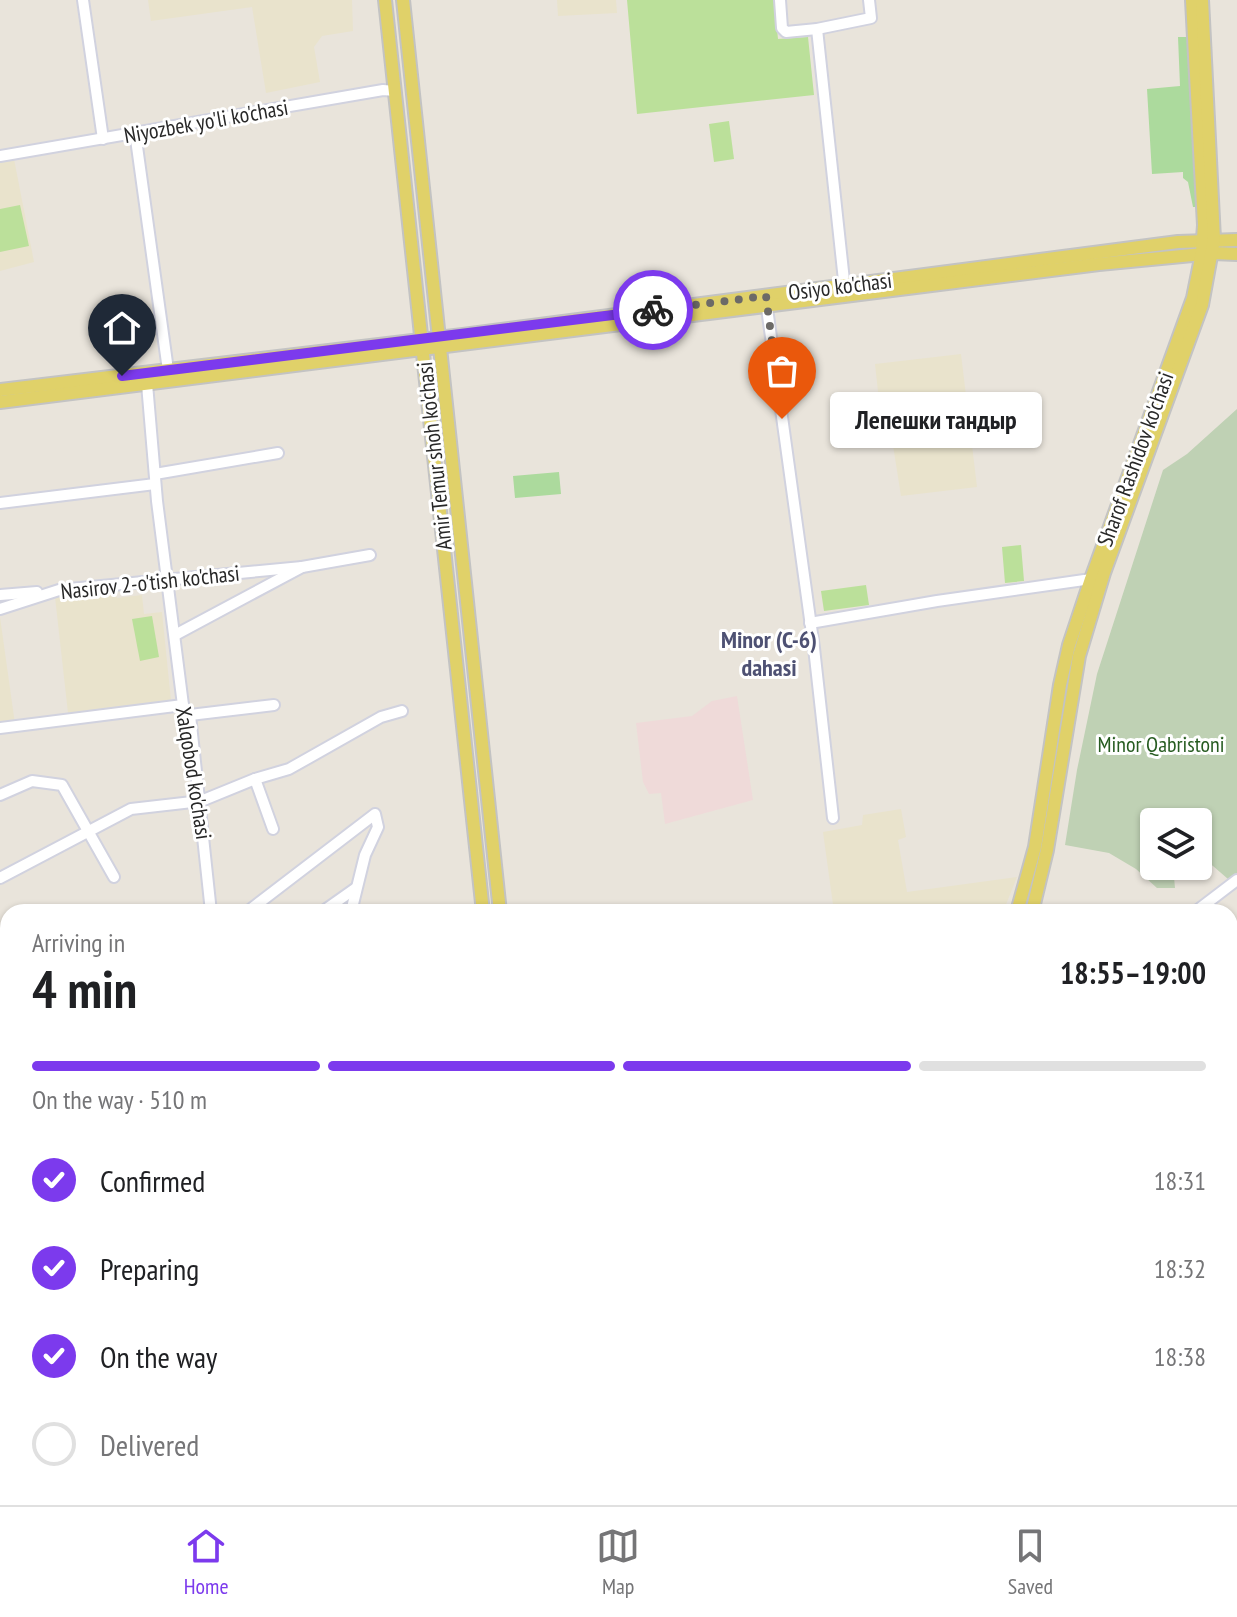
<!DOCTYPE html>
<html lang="en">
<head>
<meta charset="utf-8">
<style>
	body { margin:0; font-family:"PT Sans Narrow",sans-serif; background:#f6f6f6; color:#202124; height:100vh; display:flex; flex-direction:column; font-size:30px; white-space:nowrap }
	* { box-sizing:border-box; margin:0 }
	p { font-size:26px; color:#757577 }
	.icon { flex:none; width:44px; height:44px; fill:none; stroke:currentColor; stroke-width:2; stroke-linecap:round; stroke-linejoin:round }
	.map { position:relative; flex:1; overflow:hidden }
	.details { position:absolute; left:0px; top:904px; width:1238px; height:602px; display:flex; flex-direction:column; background:#fff; border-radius:24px 24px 0 0; box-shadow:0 2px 6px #0004 }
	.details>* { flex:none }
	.buttons { position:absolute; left:1140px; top:808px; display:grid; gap:16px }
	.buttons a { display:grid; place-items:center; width:72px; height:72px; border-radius:8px; background:#fff; box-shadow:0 2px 6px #0004; font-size:40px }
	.pin { position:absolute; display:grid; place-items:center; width:68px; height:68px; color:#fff; margin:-82px -34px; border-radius:50% 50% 50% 0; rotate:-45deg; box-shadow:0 0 8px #0007 }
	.pin .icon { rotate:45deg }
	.courier { position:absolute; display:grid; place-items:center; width:80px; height:80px; margin:-40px; border:6px solid #7c3aed; border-radius:50%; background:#fff; color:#222; box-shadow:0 2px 10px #0007 }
	.bubble { position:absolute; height:56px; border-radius:8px; background:#fff; box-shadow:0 2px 6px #0004; font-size:26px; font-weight:800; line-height:56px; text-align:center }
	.overview em { font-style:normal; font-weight:800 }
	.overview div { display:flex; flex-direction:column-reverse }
	.overview { display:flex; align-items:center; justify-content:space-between; height:136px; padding:0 32px }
	h1 { font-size:52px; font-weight:800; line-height:60px }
	.bar { display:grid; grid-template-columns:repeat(4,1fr); gap:12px 8px; align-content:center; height:96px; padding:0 32px }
	.bar i { height:10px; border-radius:6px; background:#e0e0e0 }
	.bar .current { background:#7c3aed }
	.bar p { grid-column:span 4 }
	ol { padding:0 32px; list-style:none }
	li { display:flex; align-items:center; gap:24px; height:88px }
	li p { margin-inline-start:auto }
	li .icon { padding:8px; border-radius:50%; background:#7c3aed; color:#fff; stroke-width:4 }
	li:last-child { color:#757577 }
	li i { width:44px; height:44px; border:4px solid #e0e0e0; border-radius:50% }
	.dock { display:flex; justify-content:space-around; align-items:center; height:112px; border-top:2px solid #e0e0e0; background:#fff; font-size:22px; color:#757577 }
	.dock a { display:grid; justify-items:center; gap:4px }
	.dock .current { color:#7c3aed }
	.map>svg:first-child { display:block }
	.education { fill:#e9e3cc }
	.medical { fill:#efdad9 }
	.green { fill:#acda9d }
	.cemetery { fill:#bfd1b4 }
	.pitch { fill:#bbe09a }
	.water { fill:#79bae0 }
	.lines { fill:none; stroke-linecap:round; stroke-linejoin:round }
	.minor-casing { stroke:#d1d2df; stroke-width:14 }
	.major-casing { stroke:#c3c3c3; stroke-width:16 }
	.highway-casing { stroke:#c3c3c3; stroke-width:18 }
	.minor { stroke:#fff; stroke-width:10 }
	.major { stroke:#e0d169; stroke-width:12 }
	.highway { stroke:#ecad64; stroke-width:14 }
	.done { stroke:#6c6a67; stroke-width:8; stroke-dasharray:0 14.4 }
	.route { stroke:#7c3aed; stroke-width:10 }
	.labels { text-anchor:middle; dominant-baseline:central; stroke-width:6; stroke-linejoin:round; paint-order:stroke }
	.street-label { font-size:22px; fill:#282828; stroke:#fff }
	.park-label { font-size:22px; fill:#275c21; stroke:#fff }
	.neighbourhood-label { font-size:24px; font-weight:bold; fill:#4e5173; stroke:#fff }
</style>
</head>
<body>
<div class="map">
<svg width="1237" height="1505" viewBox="0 0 1237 1505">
	<rect width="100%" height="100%" fill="#e9e4db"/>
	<g class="education">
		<path d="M148 0H352L353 31 322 36 314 47 320 82 266 93 252 7 151 21Z"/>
		<path d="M557 0H616L617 13 558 16Z"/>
		<path d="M14 159 34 262 0 271V162Z"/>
		<path d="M961 354 977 487 901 496 892 439 883 437 875 364Z"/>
		<path d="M116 590 117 598 142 595 144 614 162 612 171 701 68 713 55 597Z"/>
		<path d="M0 617 15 724 0 725Z"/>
		<path d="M901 809 906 837 898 840 907 892 1017 877 1003 912H834L823 832 862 825 863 815Z"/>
	</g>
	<path class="medical" d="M737 696 753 800 665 824 661 793 649 794 643 782 636 723 692 716 712 701Z"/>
	<g class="green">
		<path d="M1178 37H1187L1197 207H1193L1188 182 1183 178V172L1152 174 1147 89 1180 86Z"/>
		<path d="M559 472 561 494 515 498 513 476Z"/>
	</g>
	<path class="cemetery" d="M1237 409V873L1228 879 1198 853V822H1154V866H1173L1175 888H1157L1136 869 1109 853 1065 845 1077 770 1097 674 1163 470 1187 454Z"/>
	<g class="pitch">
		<path d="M627 0H774L778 39 808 37 814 95 637 114Z"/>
		<path d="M729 121 734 159 714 162 709 124Z"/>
		<path d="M20 205 29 246 0 252V209Z"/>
		<path d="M1021 545 1024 581 1005 583 1002 547Z"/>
		<path d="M866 585 869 605 824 611 821 591Z"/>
		<path d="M152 616 159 657 140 661 132 619Z"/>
	</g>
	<path class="water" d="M1237 1439V1505H1185L1190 1498H1230V1443Z"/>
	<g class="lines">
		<g class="minor-casing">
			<g id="minor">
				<path d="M83 0 103 139"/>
				<path d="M780 0 782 28 786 32 817 29 871 18 869 0"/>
				<path d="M817 29 845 290"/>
				<path d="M135 132 168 370"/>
				<path d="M0 156 383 90 395 91"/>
				<path d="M766 301 814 648 833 818"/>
				<path d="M147 384 157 501 183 705 190 715 211 912"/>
				<path d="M155 474 278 453"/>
				<path d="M0 503 155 484"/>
				<path d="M0 595 37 592"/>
				<path d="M0 609 59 590 302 567"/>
				<path d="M810 623 937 601 1091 579"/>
				<path d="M175 635 302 567 370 555"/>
				<path d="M190 715 274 705"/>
				<path d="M0 728 183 705"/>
				<path d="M255 779 273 829"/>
				<path d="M0 795 32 781 62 785 114 877"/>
				<path d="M0 878 131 809 201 801 255 779 289 769 381 717 402 711"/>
				<path d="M247 912 375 814 378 827 365 855 351 912"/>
				<path d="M322 912 356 888"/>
				<path d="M1195 912 1237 880"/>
				<path d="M0 954 8 953"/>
				<path d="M1230 1057 1237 1060"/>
				<path d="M1230 1087 1237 1074"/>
				<path d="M0 1418 8 1417"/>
				<path d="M184 1498V1505"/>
				<path d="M235 1498 236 1505"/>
				<path d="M319 1498 320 1505"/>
				<path d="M467 1498 468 1505"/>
				<path d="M0 1500 15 1498"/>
			</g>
		</g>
		<g class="major-casing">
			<g id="major">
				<path d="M385 0 483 912"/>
				<path d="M403 0 500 912"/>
				<path d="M0 390 463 335 1178 242 1237 240"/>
				<path d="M0 402 1099 264 1213 253 1237 254"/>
				<path d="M1017 912 1035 847 1060 685 1069 645 1091 579 1193 298 1202 253 1204 225 1192 0"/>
				<path d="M1032 912 1047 850 1079 656 1104 573 1202 305 1214 239 1202 0"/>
				<path d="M554 1498 555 1505"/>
				<path d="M571 1498 572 1505"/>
			</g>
		</g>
		<g class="highway-casing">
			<g id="highway">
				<path d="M0 1065 8 1064"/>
				<path d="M0 1078 8 1077"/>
				<path d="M1230 1159 1237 1161"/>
				<path d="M1230 1175 1237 1178"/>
			</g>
		</g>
		<use href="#minor" class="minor"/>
		<use href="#major" class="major"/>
		<use href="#highway" class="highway"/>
	</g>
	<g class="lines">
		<path class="done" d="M653 310 766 296 782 419"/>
		<path class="route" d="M122 376 653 310"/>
	</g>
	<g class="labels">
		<g class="street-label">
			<text transform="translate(206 121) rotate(-10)">Niyozbek yo'li ko'chasi</text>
			<text transform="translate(840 286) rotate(-7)">Osiyo ko'chasi</text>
			<text transform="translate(434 456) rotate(-96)">Amir Temur shoh ko'chasi</text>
			<text transform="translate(1135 459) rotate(-70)">Sharof Rashidov ko'chasi</text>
			<text transform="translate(150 582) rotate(-6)">Nasirov 2-o'tish ko'chasi</text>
			<text transform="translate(194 773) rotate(81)">Xalqobod ko'chasi</text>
		</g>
		<g class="park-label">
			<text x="1161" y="744">Minor Qabristoni</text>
		</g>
		<g class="neighbourhood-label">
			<text x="769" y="639">Minor (C-6)<tspan x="769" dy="28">dahasi</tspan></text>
		</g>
	</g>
</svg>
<div class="buttons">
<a><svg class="icon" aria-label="layers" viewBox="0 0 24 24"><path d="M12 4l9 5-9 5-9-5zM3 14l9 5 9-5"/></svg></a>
</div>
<div class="pin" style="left:782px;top:419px;background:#ea580c"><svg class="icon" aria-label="bag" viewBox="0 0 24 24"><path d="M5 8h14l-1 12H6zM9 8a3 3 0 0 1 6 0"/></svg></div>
<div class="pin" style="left:122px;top:376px;background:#1f2937"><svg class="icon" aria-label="home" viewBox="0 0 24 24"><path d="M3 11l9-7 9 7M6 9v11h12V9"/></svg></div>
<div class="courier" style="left:653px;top:310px"><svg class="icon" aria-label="bike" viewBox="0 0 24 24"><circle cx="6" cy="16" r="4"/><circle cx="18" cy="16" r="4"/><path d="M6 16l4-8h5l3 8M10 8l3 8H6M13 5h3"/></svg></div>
<div class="bubble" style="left:830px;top:392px;width:212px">Лепешки тандыр</div>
<section class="details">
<div class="overview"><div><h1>4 min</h1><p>Arriving in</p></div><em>18:55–19:00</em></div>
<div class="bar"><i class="current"></i><i class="current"></i><i class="current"></i><i></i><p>On the way · 510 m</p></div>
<ol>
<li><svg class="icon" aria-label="check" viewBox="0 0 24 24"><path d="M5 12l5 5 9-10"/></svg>Confirmed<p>18:31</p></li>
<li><svg class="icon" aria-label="check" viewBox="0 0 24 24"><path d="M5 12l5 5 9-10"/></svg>Preparing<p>18:32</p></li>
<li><svg class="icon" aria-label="check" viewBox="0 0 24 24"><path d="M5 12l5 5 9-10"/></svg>On the way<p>18:38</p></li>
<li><i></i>Delivered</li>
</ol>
</section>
</div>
<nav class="dock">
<a class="current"><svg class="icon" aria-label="home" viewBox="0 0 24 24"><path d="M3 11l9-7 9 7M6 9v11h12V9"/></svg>Home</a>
<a><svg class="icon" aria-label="map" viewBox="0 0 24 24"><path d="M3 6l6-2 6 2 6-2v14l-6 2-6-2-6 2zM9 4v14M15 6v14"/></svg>Map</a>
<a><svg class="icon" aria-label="saved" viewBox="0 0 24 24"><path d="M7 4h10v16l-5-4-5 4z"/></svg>Saved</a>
</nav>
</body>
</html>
